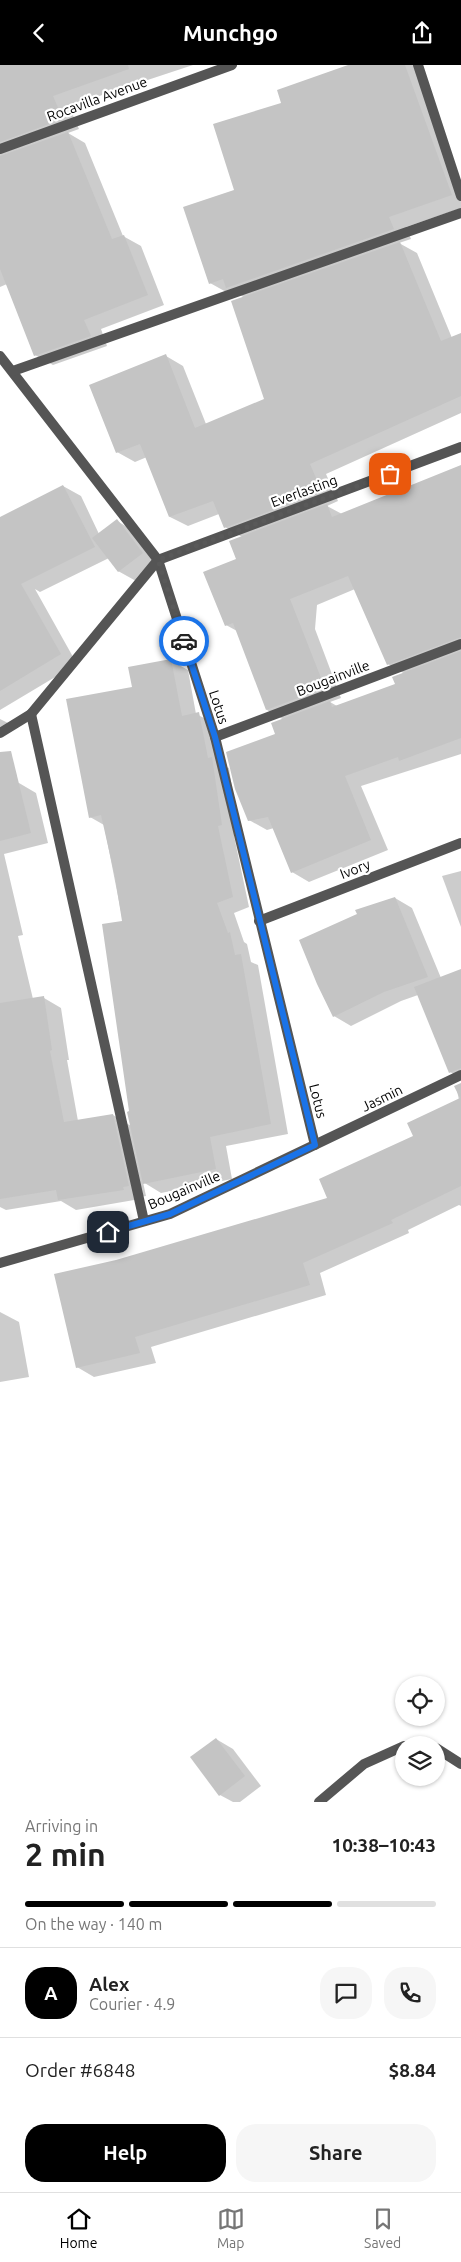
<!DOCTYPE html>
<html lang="en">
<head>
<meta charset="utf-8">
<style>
	body { margin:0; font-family:Ubuntu,sans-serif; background:#f6f6f6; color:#222; height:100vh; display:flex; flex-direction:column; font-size:19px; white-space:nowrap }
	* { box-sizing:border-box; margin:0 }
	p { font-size:16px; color:#767676 }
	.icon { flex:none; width:28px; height:28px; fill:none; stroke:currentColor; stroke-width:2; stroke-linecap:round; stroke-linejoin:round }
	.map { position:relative; height:1737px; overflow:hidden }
	.details { display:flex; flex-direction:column; background:#fff; flex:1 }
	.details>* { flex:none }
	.buttons { position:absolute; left:395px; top:1611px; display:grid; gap:10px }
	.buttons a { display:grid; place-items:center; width:50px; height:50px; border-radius:50%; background:#fff; box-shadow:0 1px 4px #0004; font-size:25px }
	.pin { position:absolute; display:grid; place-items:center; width:42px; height:42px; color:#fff; margin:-21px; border-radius:10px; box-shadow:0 2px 8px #0006 }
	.courier { position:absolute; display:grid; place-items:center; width:50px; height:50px; margin:-25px; border:4px solid #1a73e8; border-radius:50%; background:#fff; color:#222; box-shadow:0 1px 6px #0007 }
	.head em { font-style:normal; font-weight:700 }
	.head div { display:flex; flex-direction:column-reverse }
	.head { display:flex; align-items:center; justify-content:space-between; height:85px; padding:0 25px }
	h1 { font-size:32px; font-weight:700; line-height:38px }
	.bar { display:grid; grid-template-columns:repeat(4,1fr); gap:8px 5px; align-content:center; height:60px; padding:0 25px }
	.bar i { height:6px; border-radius:4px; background:#e0e0e0 }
	.bar .current { background:#000 }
	.bar p { grid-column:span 4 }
	.line { display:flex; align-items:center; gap:12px; padding:0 25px; border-top:1px solid #e0e0e0 }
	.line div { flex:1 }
	.round { display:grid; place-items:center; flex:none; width:52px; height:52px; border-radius:20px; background:#f6f6f6 }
	.action { display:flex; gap:10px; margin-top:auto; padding:10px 25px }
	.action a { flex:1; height:58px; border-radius:20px; background:#000; color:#fff; font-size:20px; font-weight:700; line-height:58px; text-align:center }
	.action a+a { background:#f6f6f6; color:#222 }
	header { display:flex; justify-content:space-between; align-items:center; height:65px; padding:0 25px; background:#000; color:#fff; font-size:22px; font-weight:700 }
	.menu { display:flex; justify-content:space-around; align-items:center; height:70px; border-top:1px solid #e0e0e0; background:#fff; font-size:14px; color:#767676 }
	.menu a { display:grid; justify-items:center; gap:2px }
	.menu .current { color:#000 }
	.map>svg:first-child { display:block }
	.shadow { fill:#0003; fill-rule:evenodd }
	.building { fill:#c4c4c4 }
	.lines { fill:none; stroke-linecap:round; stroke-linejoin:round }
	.lane { stroke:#555; stroke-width:10 }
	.street { stroke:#555; stroke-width:10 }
	.done { stroke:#595959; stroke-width:5; stroke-dasharray:0 9 }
	.route { stroke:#1a73e8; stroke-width:6 }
	.labels { text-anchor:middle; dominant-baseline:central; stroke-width:4.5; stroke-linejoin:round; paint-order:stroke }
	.street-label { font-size:14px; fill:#000; stroke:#fff }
</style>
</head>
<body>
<header><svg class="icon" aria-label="back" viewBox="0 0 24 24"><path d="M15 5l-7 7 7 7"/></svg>Munchgo<svg class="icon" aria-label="share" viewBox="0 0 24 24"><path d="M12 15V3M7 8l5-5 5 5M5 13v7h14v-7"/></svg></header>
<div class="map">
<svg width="461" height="1737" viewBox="0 0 461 1737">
	<rect width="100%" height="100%" fill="#fff"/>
	<g class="shadow">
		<path d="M0 0H193L69 41 79 64 68 68 85 78 123 171 141 181 164 240 101 264 107 281 53 300 35 290 7 219 0 222Z"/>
		<path d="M352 0H418L461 119V143L406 162 411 174 399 178 417 188 452 273 461 269V348L326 409 338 436 327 441 342 449 461 401V689L361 721 388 785 309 817 292 807 274 763 267 765 249 755 276 669 284 655 267 645 237 566 226 560 242 472 225 462 219 449 188 461 170 452 147 392 135 397 117 387 166 291 183 301 206 359 265 335 245 233 233 226 228 228 210 218 235 126 283 39ZM355 524 388 599 405 609 397 620 337 641 330 637 341 633 315 564 317 540Z"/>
		<path d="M63 421 81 431 99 469 117 456 134 466 159 499 136 516 118 506 109 493 40 527 35 524 77 599 0 645V453Z"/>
		<path d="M170 595 188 605 196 649 216 659 224 701 229 703 239 770 234 771 249 842 234 848 244 877 247 879 251 897 258 900 288 1069 226 1081 232 1114 161 1128 143 1117 146 1131 140 1132V1134L76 1145 61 1136 6 1145 0 1142V723L19 718 36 728 48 778 4 789 23 870 18 871 33 934 44 933 61 943 69 995H67L78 1056 113 1050 131 1061 123 857 104 760 90 752 133 623Z"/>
		<path d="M0 654 8 658 0 664Z"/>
		<path d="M461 806V862L442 811Z"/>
		<path d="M395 833 412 843 441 913 461 905V1013L450 1007 418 930 401 936 351 961 334 951Z"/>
		<path d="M461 1019V1141L459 1140 408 1165 409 1168 320 1208 326 1230 151 1282 156 1298 94 1312 77 1302 116 1196 329 1134 415 1072 459 1035 456 1021Z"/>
		<path d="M0 1247 19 1257 29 1312 0 1317Z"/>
		<path d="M216 1674 233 1684 261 1721 240 1737H233L220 1730Z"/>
	</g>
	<g class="building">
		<path d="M0 0H128L129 4 53 31 63 54 0 77Z"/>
		<path d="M348 0H405L452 130 389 152 394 164 226 223 223 214 209 219 183 142 234 125 213 59 281 38 277 25Z"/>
		<path d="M68 67 112 174 124 170 148 230 84 255 91 271 34 291 0 204V91Z"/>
		<path d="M400 177 441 276 461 268V331L310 399 322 427 224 463 213 436 169 452 140 379 116 388 89 320 166 289 195 363 264 334 231 236Z"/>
		<path d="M461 400V572L387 600 348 511 290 534 325 623 266 645 233 558 225 561 203 507 236 494 229 476 327 439 332 452Z"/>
		<path d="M63 420 95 482 21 519 61 589 0 626V452Z"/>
		<path d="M117 454 143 488 118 507 92 473Z"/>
		<path d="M461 586V673L399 696 398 692 345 711 371 775 291 808 268 752 248 756 235 724 226 687 275 669 271 658 330 636 332 642 395 619 392 612Z"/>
		<path d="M171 594 182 651 199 647 208 693 212 692 222 760 218 761 233 832 217 838 228 868 230 867 235 890 241 889 271 1059 210 1072 216 1104 143 1119 127 1047 129 1046 102 859 122 856 115 812 101 750 89 753 66 634 132 622 128 602Z"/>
		<path d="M11 686 31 768 0 776V687Z"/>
		<path d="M395 832 428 912 384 927 333 952 317 919 299 875 357 849 355 845Z"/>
		<path d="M461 904V1003L449 1008 414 922Z"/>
		<path d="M44 931 52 985 50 986 64 1057 113 1049 129 1121 123 1122 124 1125 58 1135 56 1125 0 1134V938Z"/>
		<path d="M461 1018V1121L391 1155 393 1158 303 1198 310 1220 135 1272 140 1288 76 1303 54 1209 116 1195 327 1133 319 1114 413 1071 407 1058 460 1033 454 1021Z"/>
		<path d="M216 1673 245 1711 219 1731 190 1692Z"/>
	</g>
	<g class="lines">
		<g class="lane">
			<path d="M436 1683 461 1699"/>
			<path d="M319 1737 364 1699 404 1681"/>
		</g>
		<g class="street">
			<path d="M418 0 461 131"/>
			<path d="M0 84 232 0"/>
			<path d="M0 291 158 495 215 672 315 1080"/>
			<path d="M13 306 461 148"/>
			<path d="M31 649 144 1156"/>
			<path d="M0 668 31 649 158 495 461 382"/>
			<path d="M215 672 461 579"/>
			<path d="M259 856 461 778"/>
			<path d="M0 1198 170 1149 461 1010"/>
		</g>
	</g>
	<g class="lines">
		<path class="done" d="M184 576 158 495 390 409"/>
		<path class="route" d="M108 1167 170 1149 315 1080 215 672 184 576"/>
	</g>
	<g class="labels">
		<g class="street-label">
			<text transform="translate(97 34) rotate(-20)">Rocavilla Avenue</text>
			<text transform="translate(304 426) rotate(-20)">Everlasting</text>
			<text transform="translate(333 613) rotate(-21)">Bougainville</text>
			<text transform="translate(219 642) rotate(72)">Lotus</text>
			<text transform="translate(355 804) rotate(-21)">Ivory</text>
			<text transform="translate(382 1033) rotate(-26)">Jasmin</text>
			<text transform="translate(318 1036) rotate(76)">Lotus</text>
			<text transform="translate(184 1125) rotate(-23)">Bougainville</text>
		</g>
	</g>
</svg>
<div class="buttons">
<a><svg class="icon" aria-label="locate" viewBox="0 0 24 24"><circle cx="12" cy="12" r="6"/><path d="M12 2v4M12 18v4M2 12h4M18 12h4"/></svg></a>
<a><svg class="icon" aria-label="layers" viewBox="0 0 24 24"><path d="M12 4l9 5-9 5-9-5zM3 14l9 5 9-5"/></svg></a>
</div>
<div class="pin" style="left:390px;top:409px;background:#ea580c"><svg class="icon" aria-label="bag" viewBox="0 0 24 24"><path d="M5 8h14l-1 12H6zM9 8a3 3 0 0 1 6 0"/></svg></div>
<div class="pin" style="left:108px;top:1167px;background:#1f2937"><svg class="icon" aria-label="home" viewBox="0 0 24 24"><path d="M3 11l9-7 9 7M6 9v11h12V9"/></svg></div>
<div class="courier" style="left:184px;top:576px"><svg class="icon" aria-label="car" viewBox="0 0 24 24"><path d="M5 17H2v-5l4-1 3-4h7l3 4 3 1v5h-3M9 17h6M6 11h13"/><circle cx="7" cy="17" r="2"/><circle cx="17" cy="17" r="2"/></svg></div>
</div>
<section class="details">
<div class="head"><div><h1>2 min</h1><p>Arriving in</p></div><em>10:38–10:43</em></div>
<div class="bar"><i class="current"></i><i class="current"></i><i class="current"></i><i></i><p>On the way · 140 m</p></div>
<div class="line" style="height:90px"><b class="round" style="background:#000;color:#fff">A</b><div><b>Alex</b><p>Courier · 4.9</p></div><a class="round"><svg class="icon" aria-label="chat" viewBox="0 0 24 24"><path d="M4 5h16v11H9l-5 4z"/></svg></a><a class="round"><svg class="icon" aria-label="phone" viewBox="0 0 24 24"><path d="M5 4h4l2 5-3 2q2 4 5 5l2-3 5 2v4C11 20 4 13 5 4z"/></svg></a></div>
<div class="line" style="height:65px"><div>Order #6848</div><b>$8.84</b></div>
<div class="action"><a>Help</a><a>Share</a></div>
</section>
<nav class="menu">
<a class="current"><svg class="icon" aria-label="home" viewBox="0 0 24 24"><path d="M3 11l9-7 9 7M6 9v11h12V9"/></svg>Home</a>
<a><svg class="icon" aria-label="map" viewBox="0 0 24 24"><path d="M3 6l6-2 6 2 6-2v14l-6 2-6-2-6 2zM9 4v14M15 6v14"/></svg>Map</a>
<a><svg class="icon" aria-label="saved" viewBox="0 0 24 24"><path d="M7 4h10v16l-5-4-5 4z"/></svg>Saved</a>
</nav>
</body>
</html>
